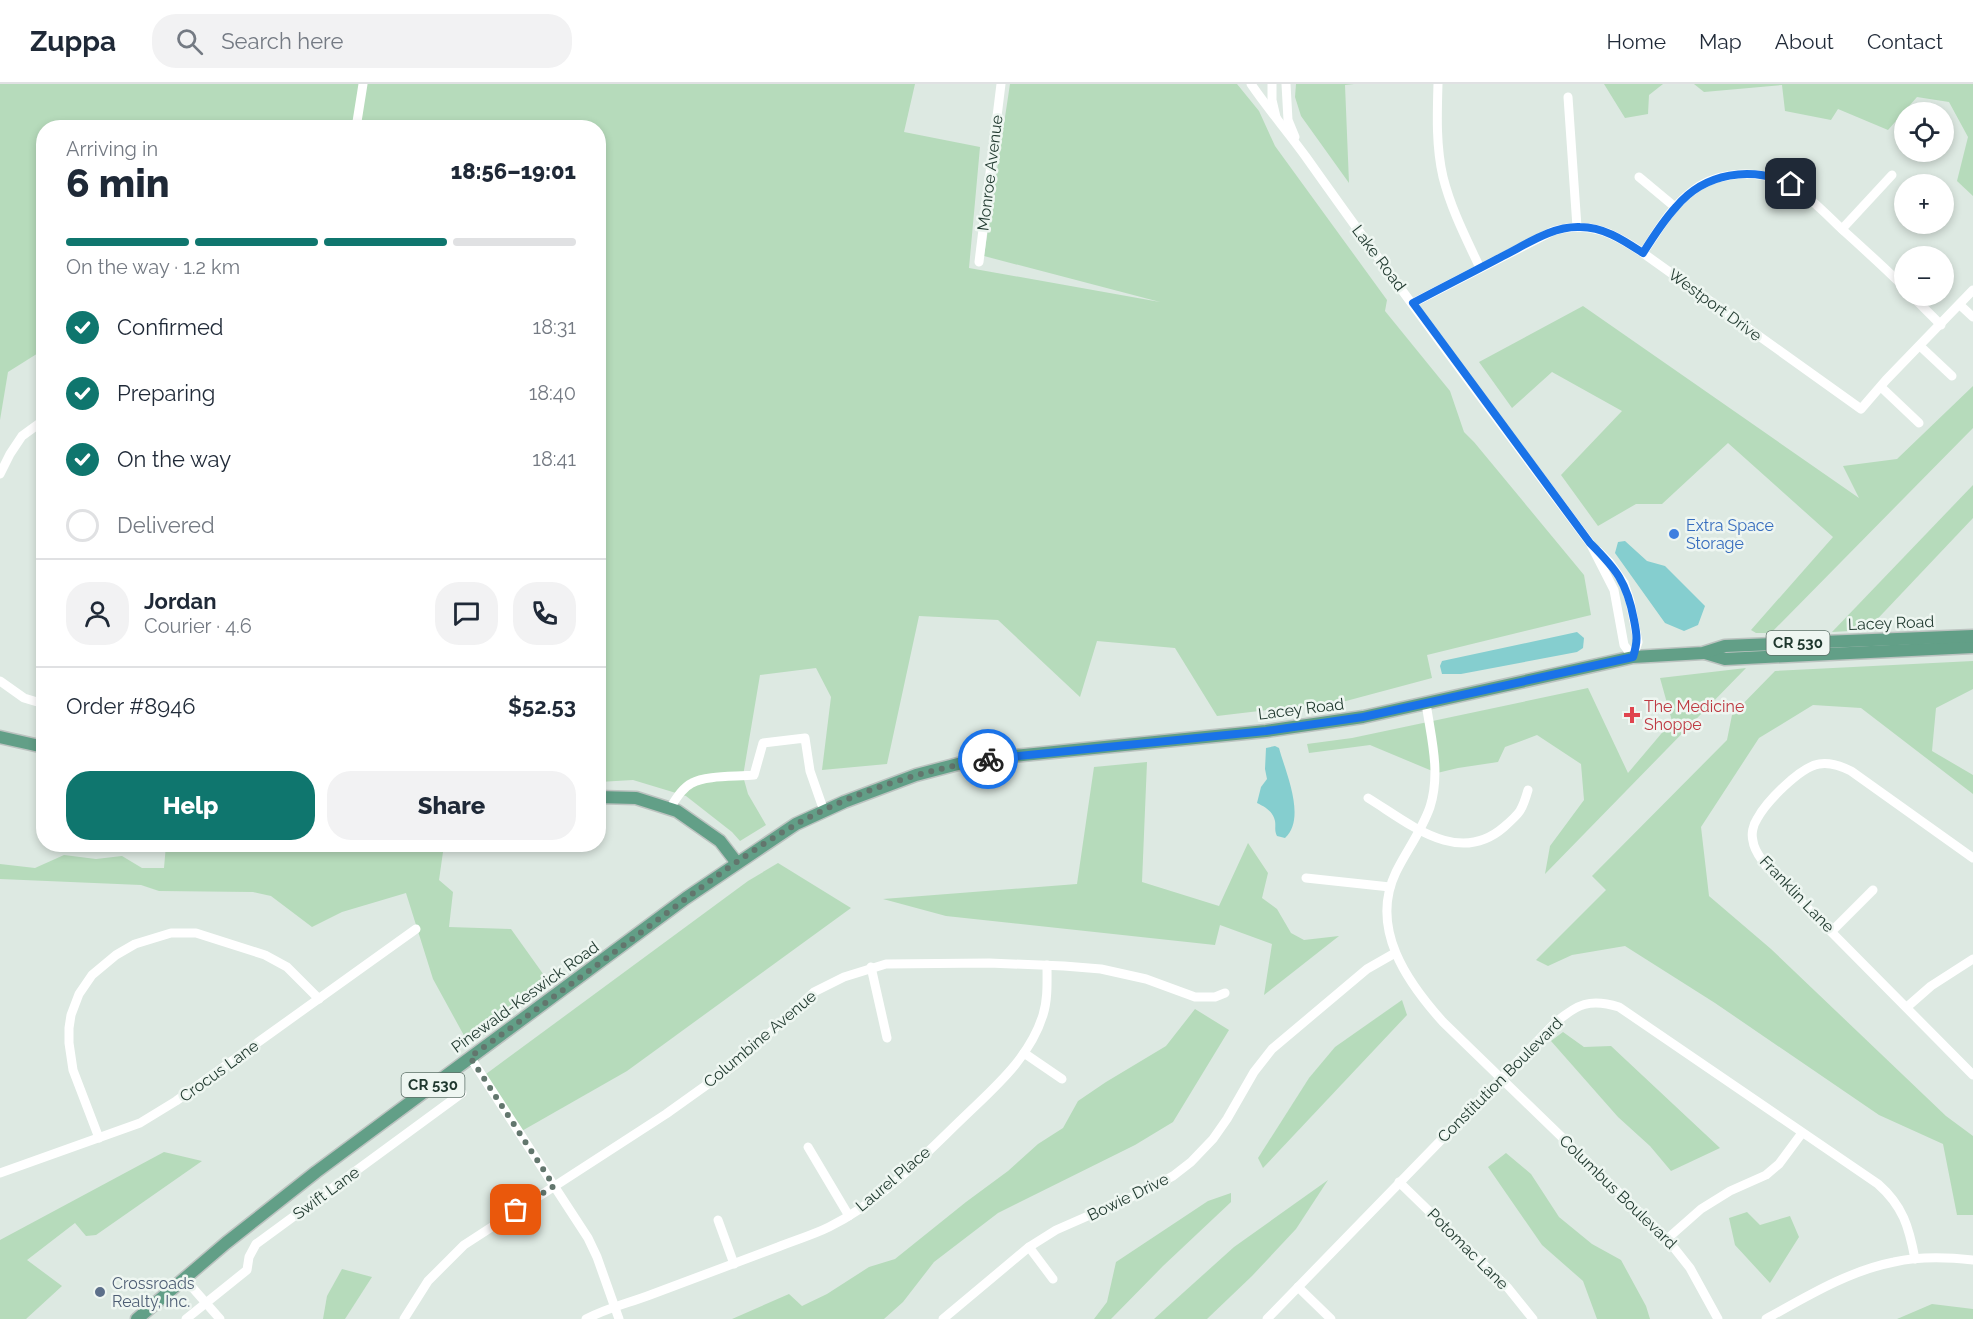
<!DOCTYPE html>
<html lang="en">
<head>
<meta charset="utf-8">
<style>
	body { margin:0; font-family:Raleway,sans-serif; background:#f2f2f3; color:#1f2937; height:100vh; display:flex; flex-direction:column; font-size:22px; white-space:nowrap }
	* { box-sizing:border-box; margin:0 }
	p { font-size:20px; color:#747a83 }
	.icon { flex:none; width:33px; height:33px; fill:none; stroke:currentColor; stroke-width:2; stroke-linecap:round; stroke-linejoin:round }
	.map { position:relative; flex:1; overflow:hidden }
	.sheet { position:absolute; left:36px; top:36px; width:570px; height:732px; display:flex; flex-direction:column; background:#fff; border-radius:24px; box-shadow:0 3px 9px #0003 }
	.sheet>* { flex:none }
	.tools { position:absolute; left:1894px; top:18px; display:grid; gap:12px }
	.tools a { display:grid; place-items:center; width:60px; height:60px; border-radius:50%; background:#fff; box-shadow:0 3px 9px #0003; font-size:30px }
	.pin { position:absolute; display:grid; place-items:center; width:51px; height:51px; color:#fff; margin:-26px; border-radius:12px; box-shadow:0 3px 9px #0006 }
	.courier { position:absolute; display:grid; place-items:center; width:60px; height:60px; margin:-30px; border:4px solid #1a73e8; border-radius:50%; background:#fff; color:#222; box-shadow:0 2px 8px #0007 }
	.overview em { font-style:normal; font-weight:800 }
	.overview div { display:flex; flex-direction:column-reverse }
	.overview { display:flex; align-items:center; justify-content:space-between; height:102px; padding:0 30px }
	h1 { font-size:39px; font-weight:800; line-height:45px }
	.bar { display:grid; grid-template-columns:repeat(4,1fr); gap:9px 6px; align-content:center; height:72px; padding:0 30px }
	.bar i { height:8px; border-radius:4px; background:#e0e1e3 }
	.bar .selected { background:#0f766e }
	.bar p { grid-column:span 4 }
	.line { display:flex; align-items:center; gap:15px; padding:0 30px; border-top:2px solid #e0e1e3 }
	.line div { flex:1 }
	.round { display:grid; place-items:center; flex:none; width:63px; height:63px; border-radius:24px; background:#f2f2f3 }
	ol { padding:0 30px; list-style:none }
	li { display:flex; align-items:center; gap:18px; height:66px }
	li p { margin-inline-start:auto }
	li .icon { padding:6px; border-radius:50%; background:#0f766e; color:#fff; stroke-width:4 }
	li:last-child { color:#747a83 }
	li i { width:33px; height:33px; border:3px solid #e0e1e3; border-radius:50% }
	.button { display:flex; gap:12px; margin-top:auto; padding:12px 30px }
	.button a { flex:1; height:69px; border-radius:24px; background:#0f766e; color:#fff; font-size:24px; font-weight:800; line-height:69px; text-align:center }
	.button a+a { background:#f2f2f3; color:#1f2937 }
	header { display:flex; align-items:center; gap:36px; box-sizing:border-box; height:84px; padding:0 30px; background:#fff; border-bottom:2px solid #e0e1e3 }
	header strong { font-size:28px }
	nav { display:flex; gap:33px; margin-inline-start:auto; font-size:21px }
	.search { width:420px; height:54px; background:#f2f2f3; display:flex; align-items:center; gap:15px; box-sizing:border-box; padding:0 21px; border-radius:24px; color:#747a83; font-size:22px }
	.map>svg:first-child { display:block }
	.green { fill:#b6dbbb }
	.water { fill:#85cecf }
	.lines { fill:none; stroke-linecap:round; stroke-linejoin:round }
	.major-casing { stroke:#bcc3c0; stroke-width:15 }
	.minor { stroke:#fff; stroke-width:9 }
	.major { stroke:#629f87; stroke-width:12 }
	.done { stroke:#62766d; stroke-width:6; stroke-dasharray:0 10.8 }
	.route { stroke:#1a73e8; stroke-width:8 }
	.shop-dot { fill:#3f7fe0; stroke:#eef6f1; stroke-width:2 }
	.health-dot { fill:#e0444e; stroke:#eef6f1; stroke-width:2 }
	.service-dot { fill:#5c6f8a; stroke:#eef6f1; stroke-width:2 }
	.labels { text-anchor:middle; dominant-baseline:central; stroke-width:5; stroke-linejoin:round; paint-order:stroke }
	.shield { fill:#eef6f1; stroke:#5d7168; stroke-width:1.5 }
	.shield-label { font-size:15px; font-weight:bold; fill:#1f382e }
	.street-label { font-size:16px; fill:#1f382e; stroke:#eef6f1 }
	.shop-label { font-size:16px; fill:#366cbe; stroke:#eef6f1; text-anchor:start }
	.health-label { font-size:16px; fill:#be3a42; stroke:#eef6f1; text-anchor:start }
	.service-label { font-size:16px; fill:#4e5e75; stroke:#eef6f1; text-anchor:start }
</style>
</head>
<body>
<header>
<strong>Zuppa</strong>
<div class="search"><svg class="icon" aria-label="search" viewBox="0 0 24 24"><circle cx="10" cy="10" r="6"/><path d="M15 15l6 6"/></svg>Search here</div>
<nav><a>Home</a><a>Map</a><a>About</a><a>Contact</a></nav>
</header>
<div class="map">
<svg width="1973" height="1235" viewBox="0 0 1973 1235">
	<rect width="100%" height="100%" fill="#dde9e2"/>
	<g class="green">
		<path d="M0 0H915L904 48 980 63 969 184 1160 218 984 172 1010 0H1237L1259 27 1275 62 1387 216 1385 227 1450 307 1464 348 1474 358 1584 491 1591 531 1427 571 1432 594 1346 617 1217 632 1175 564 1097 557 1080 613 998 536 919 532 887 680 822 686 831 613 816 584 760 591 743 692 748 710 766 741 740 757 732 748 686 712 633 696 599 698 598 44H44L43 266 8 288 0 336Z"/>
		<path d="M1296 0H1354L1345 1 1349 99 1301 32 1295 13Z"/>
		<path d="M1604 0H1663L1649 11 1648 30 1625 34Z"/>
		<path d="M1694 0H1973V112L1957 97 1968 53 1949 18 1917 13 1888 46 1838 25 1831 36 1785 27 1782 1 1704 8Z"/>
		<path d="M1583 222 1859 414 1843 382 1897 375 1973 302V344L1771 549H1756L1751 546 1833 453 1728 359 1662 420H1636L1598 442 1561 391 1622 327 1552 288 1512 324 1479 278Z"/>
		<path d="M1973 401V434L1867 546 1832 548Z"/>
		<path d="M1973 577V605L1936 624 1932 667 1973 691V710L1861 624 1813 621 1759 654 1701 743 1709 812 1771 865 1946 1032 1973 1052V1131H1957L1943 1060 1879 1031 1715 919 1625 862 1572 871 1548 882 1536 876 1606 806 1592 792 1727 656 1732 631 1775 587Z"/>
		<path d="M1746 584 1545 790 1550 762 1584 716 1581 680 1537 651 1505 663 1498 678 1458 684 1437 689 1370 661 1309 669 1307 660 1352 654 1588 604 1628 689 1672 637 1660 594Z"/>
		<path d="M1147 678 1142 798 1219 822 1248 759 1268 789 1262 814 1277 825 1291 849 1304 856 1339 852 1264 911 1272 860 1220 841 1215 861 946 832 883 815 1077 800 1094 683Z"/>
		<path d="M166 761H444L439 796 453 808 449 843 511 845 551 901 467 957 433 895 406 809 342 828 312 843 271 812 253 808 159 807 141 801 0 795V780L35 784 64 771 96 775 122 772 142 784H164Z"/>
		<path d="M778 779 851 824 627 987 520 1048 486 990 748 797Z"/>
		<path d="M1402 916 1407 931 1263 1084 1258 1074 1309 994 1335 963Z"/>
		<path d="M1195 925 1229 946 1173 1038 1135 1061 998 1129 934 1178 903 1218 884 1235H732L789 1210 802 1222 827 1210 869 1183 895 1175 966 1118 1008 1087 1038 1060 1063 1044 1078 1017 1106 998 1166 962Z"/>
		<path d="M1563 948 1584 963 1611 962 1720 1064 1671 1087 1650 1062 1618 1033 1551 957Z"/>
		<path d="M164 1068 202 1077 96 1151 86 1152 75 1139 27 1176 62 1202 26 1235H0V1156Z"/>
		<path d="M1506 1069 1531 1090 1559 1133 1592 1160 1621 1176 1646 1222 1650 1235H1597L1583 1197 1542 1161 1488 1083Z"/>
		<path d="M1328 1096 1296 1145 1252 1192 1207 1235H1154L1234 1163Z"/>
		<path d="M1231 1109V1118L1163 1182 1111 1235H1094L1107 1218 1116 1178 1208 1117Z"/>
		<path d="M1747 1128 1760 1141 1790 1132 1799 1153 1770 1199 1735 1161 1729 1134Z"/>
		<path d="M342 1185 372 1193 345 1235H323L327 1212Z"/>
		<path d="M1932 1220 1973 1225V1235H1897Z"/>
	</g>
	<g class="water">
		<path d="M1625 457 1647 477 1665 482 1705 522 1698 541 1684 547 1665 539 1615 469 1618 458Z"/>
		<path d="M1577 548 1584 554 1583 564 1577 568 1461 590H1442L1440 582 1442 577Z"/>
		<path d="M1275 662 1279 664C1285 687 1307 734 1285 754L1277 752C1274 746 1276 743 1275 737 1273 727 1265 723 1257 719L1261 703 1267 695 1265 685 1266 664Z"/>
	</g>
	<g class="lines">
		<g class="major-casing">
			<g id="major">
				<path d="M1705 569 1725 575 1973 563"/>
				<path d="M0 653 44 663"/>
				<path d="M598 713 636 714 677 727 720 757 737 779"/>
				<path d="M137 1235 226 1159 316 1088 686 814 796 740 844 718 916 691 958 680 1014 672 1266 647 1363 633 1633 573 1703 569 1725 562 1973 552"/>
			</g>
		</g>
		<g class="minor">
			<path d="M1251 0C1268 25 1288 48 1306 73 1398 203 1494 331 1590 459L1614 506 1624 561 1633 573"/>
			<path d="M1272 0V16L1276 33"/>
			<path d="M1286 0 1288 36 1295 53"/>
			<path d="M1438 0C1437 31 1436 63 1443 93 1451 125 1466 154 1480 184"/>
			<path d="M1568 13 1577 143"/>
			<path d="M356 44 363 0"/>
			<path d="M1639 93 1675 123"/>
			<path d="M1842 145 1892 91"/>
			<path d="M1643 169C1657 148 1671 123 1691 108 1703 98 1717 93 1732 91 1785 84 1810 115 1845 148 1865 166 1886 185 1905 204"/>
			<path d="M979 178 1001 0"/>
			<path d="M1912 212 1941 241"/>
			<path d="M1413 219 1553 147C1590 137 1612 148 1643 169L1861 325 1886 296 1973 206"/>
			<path d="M1960 221 1973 233"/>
			<path d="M1920 262 1952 292"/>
			<path d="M1881 303 1919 339"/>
			<path d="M0 390 10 370 22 352 44 336"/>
			<path d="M1598 467 1610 479 1624 499 1630 517 1638 558 1633 573"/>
			<path d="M0 597 24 614 44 620"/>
			<path d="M1426 619C1431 654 1441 688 1430 723 1422 746 1407 766 1396 788 1369 844 1407 898 1443 938L1667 1155 1690 1184 1718 1235"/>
			<path d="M1368 714C1409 739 1458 783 1504 743 1520 729 1522 727 1528 706"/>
			<path d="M670 724C676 715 682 704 692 699 706 691 737 693 754 691L763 659 805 654 810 687 824 727"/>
			<path d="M1973 774 1851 687C1841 682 1830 678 1819 680 1800 683 1766 718 1757 735 1753 741 1751 750 1753 757 1754 767 1761 774 1766 782L1973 991"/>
			<path d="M1306 794 1390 803"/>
			<path d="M1832 847 1873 806"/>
			<path d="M871 883 887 954"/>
			<path d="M1907 923 1931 902 1973 875"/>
			<path d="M1024 969 1062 995"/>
			<path d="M470 973 588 1154 597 1173 619 1235"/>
			<path d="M99 1054 73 986 69 959V944L71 931 79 910 92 891 116 871 135 860 171 849H196L265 871 287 883 319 915"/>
			<path d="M808 1063 849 1132"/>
			<path d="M0 1089 140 1039 176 1017 416 845"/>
			<path d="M1399 1098 1508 1204 1533 1235"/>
			<path d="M718 1136 734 1180"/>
			<path d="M1667 1155 1701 1125 1730 1107 1766 1091 1779 1080 1802 1049"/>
			<path d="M1029 1163 1053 1195"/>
			<path d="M184 1194 220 1235"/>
			<path d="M1298 1203 1331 1235"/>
			<path d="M186 1235 247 1186 249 1173 256 1160 462 1009"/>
			<path d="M404 1235 428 1197 464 1161 666 1030 736 980 814 908 844 893 886 880 989 879 1064 882 1101 885 1146 895 1195 913H1215L1225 909"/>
			<path d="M586 1235C607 1224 629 1219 650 1211 693 1195 736 1179 778 1163 795 1156 813 1151 829 1143 882 1117 924 1071 966 1031 996 1002 1030 973 1043 931 1048 915 1047 898 1047 881"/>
			<path d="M943 1235 1029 1163 1056 1146 1147 1106 1173 1092 1191 1078 1213 1055 1227 1035 1254 988 1272 965 1367 885 1395 869"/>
			<path d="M1267 1235 1555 939C1577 920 1590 914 1619 923L1878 1100C1903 1122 1909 1143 1915 1175"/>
			<path d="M1766 1235C1806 1213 1848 1187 1894 1178 1920 1172 1947 1173 1973 1176"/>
		</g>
		<use href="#major" class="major"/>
	</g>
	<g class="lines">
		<path class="done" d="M516 1126 554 1102 470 973C522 936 573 899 624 861 680 820 735 775 795 741 855 707 921 687 988 675"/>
		<path class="route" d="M988 675 1266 647 1363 633 1633 573C1638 557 1637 551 1634 536 1627 498 1616 485 1590 459L1413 219C1443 203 1473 188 1503 172 1527 160 1552 142 1580 143 1604 143 1623 156 1643 169 1653 153 1663 137 1676 123 1705 88 1751 82 1791 100"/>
	</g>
	<circle class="shop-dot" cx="1674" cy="450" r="6"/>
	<path class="health-dot" d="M1629 622h6v6h6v6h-6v6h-6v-6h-6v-6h6z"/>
	<circle class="service-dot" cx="100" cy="1208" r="6"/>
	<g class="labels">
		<g class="shield">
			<rect x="1766.5" y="547" width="63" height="24" rx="4.5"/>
			<rect x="401.5" y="989" width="63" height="24" rx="4.5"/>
		</g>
		<g class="shield-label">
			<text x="1798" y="559">CR 530</text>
			<text x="433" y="1001">CR 530</text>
		</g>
		<g class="street-label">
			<text transform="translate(990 89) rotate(-83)">Monroe Avenue</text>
			<text transform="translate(1379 174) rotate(53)">Lake Road</text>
			<text transform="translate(1715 221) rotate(36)">Westport Drive</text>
			<text transform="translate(1891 539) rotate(-2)">Lacey Road</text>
			<text transform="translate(1301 625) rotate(-7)">Lacey Road</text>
			<text transform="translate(1797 810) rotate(46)">Franklin Lane</text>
			<text transform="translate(525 913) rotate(-36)">Pinewald-Keswick Road</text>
			<text transform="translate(760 955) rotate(-40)">Columbine Avenue</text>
			<text transform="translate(219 987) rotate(-36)">Crocus Lane</text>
			<text transform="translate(1500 996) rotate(-45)">Constitution Boulevard</text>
			<text transform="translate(893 1095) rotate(-40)">Laurel Place</text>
			<text transform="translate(1618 1108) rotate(44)">Columbus Boulevard</text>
			<text transform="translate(326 1109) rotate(-36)">Swift Lane</text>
			<text transform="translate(1128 1113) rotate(-26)">Bowie Drive</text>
			<text transform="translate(1468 1165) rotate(45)">Potomac Lane</text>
		</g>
		<g class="shop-label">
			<text x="1686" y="441">Extra Space<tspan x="1686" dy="18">Storage</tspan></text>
		</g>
		<g class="health-label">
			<text x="1644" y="622">The Medicine<tspan x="1644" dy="18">Shoppe</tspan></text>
		</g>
		<g class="service-label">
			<text x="112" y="1199">Crossroads<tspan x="112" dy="18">Realty, Inc.</tspan></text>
		</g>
	</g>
</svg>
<div class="tools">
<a><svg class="icon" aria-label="locate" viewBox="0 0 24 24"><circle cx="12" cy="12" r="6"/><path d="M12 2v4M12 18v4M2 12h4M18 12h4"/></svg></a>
<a>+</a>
<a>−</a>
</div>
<div class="pin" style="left:516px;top:1126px;background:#ea580c"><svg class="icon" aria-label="bag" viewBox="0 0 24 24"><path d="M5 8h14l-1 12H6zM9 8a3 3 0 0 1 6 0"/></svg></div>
<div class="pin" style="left:1791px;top:100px;background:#1f2937"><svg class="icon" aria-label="home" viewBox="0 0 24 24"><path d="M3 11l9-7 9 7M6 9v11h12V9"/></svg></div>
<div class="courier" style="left:988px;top:675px"><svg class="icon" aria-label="bike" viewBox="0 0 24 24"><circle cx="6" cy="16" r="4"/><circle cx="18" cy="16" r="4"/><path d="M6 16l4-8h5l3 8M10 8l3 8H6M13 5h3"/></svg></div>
<section class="sheet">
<div class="overview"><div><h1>6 min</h1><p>Arriving in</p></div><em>18:56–19:01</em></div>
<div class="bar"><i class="selected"></i><i class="selected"></i><i class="selected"></i><i></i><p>On the way · 1.2 km</p></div>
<ol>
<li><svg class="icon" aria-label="check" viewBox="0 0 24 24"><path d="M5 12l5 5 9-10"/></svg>Confirmed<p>18:31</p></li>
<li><svg class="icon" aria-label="check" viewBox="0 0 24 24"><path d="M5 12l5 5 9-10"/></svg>Preparing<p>18:40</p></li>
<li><svg class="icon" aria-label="check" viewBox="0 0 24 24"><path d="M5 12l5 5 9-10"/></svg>On the way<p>18:41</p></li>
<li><i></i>Delivered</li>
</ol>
<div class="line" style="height:108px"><a class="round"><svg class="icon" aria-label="person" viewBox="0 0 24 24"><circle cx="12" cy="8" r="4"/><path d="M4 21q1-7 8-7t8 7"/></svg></a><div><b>Jordan</b><p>Courier · 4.6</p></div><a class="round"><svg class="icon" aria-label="chat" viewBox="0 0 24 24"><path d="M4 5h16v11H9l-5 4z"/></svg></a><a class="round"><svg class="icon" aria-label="phone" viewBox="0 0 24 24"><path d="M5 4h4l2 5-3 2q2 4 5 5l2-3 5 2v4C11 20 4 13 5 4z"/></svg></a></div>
<div class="line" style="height:78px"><div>Order #8946</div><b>$52.53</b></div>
<div class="button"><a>Help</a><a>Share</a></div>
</section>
</div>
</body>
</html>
